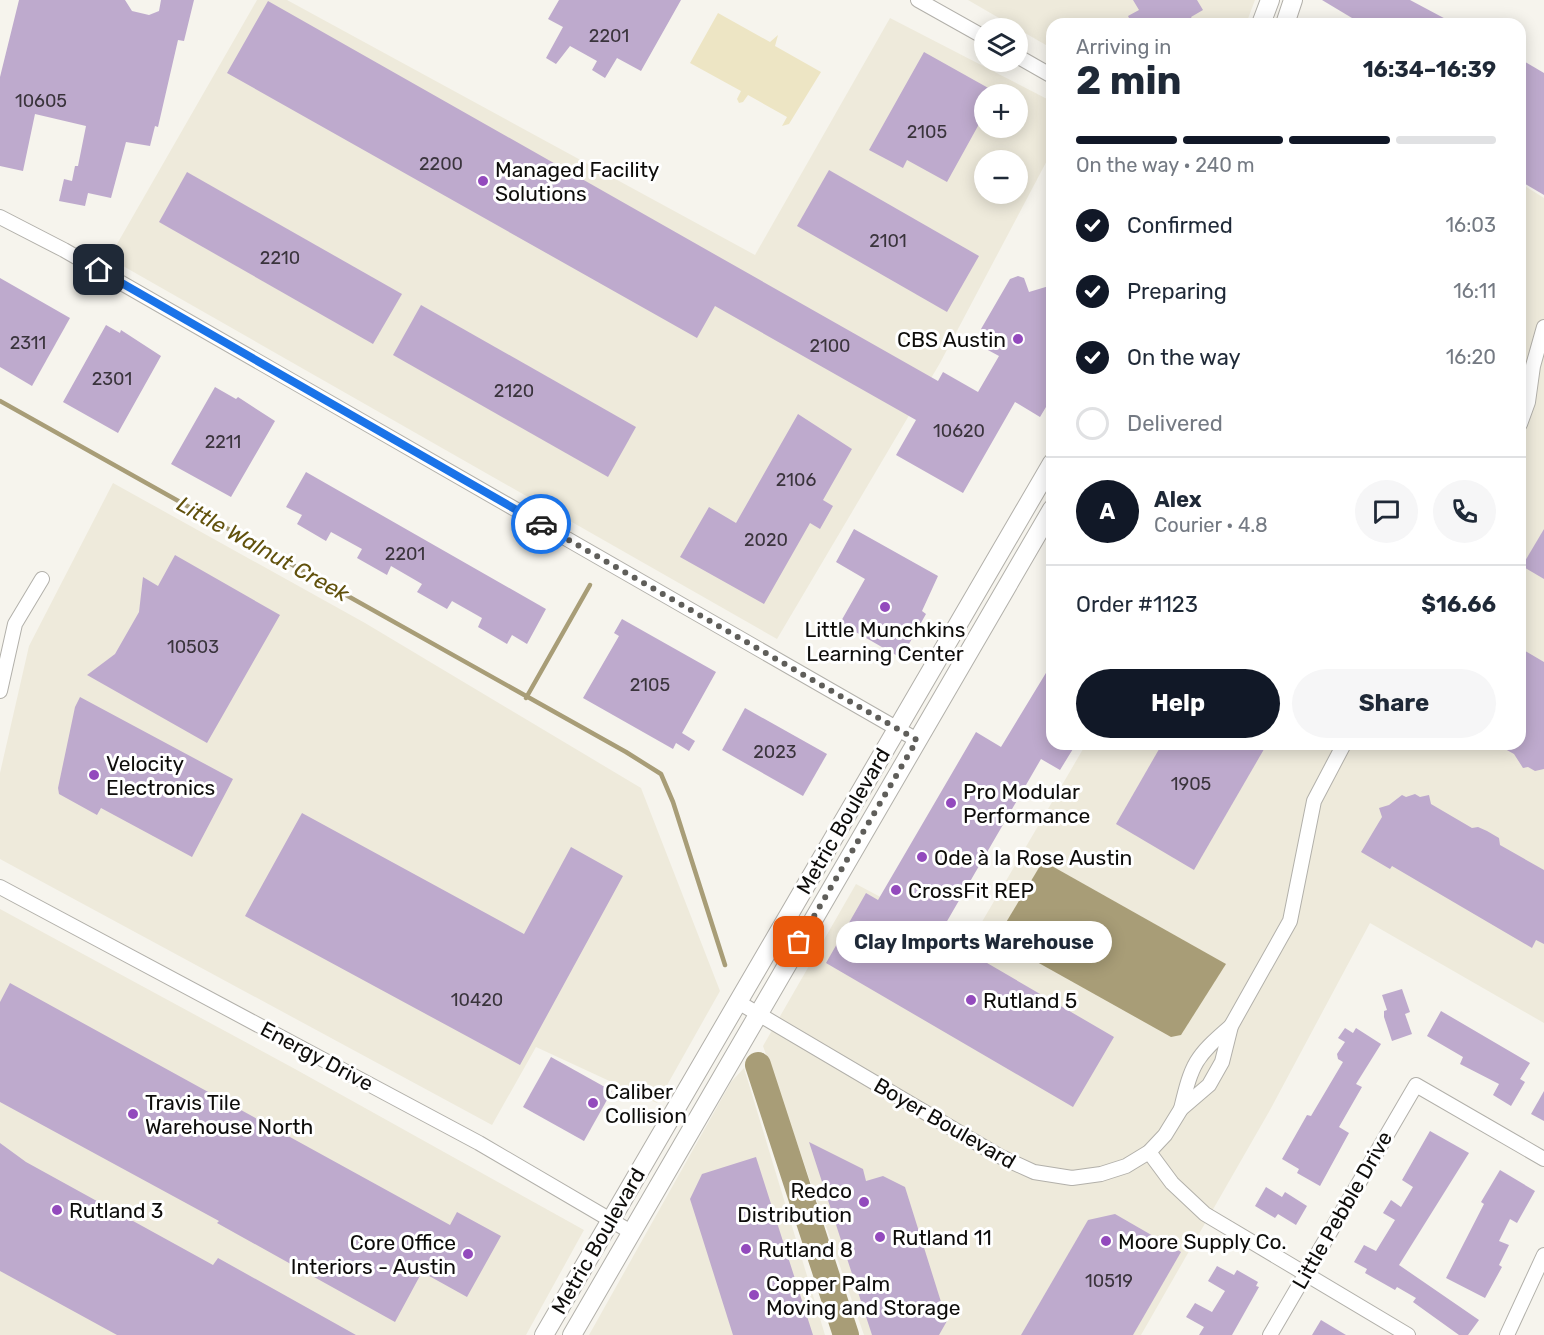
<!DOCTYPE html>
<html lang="en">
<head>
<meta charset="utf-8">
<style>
	body { margin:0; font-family:Rubik,sans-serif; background:#f6f6f7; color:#1f2937; height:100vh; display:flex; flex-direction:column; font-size:22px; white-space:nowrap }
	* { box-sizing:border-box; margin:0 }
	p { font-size:20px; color:#747a83 }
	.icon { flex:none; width:33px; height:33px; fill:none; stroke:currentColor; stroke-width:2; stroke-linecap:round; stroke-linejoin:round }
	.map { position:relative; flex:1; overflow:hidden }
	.details { position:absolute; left:1046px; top:18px; width:480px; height:732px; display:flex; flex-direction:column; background:#fff; border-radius:18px; box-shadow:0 3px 15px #0003 }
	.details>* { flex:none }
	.buttons { position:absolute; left:974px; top:18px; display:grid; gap:12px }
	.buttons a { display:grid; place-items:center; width:54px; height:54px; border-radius:50%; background:#fff; box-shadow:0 3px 15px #0003; font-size:30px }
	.pin { position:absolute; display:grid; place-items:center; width:51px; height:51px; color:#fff; margin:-26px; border-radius:12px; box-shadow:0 3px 9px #0006 }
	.courier { position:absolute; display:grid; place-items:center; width:60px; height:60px; margin:-30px; border:4px solid #1a73e8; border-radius:50%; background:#fff; color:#222; box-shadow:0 2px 8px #0007 }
	.bubble { position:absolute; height:42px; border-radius:21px; background:#fff; box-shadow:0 3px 15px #0003; font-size:20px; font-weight:700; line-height:42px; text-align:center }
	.overview em { font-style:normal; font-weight:700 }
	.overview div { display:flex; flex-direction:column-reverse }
	.overview { display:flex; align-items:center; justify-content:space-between; height:102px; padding:0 30px }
	h1 { font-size:39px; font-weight:700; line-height:45px }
	.bar { display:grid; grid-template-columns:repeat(4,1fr); gap:9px 6px; align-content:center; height:72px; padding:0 30px }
	.bar i { height:8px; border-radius:4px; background:#e0e1e3 }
	.bar .on { background:#111827 }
	.bar p { grid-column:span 4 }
	.line { display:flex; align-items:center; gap:15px; padding:0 30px; border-top:2px solid #e0e1e3 }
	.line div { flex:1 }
	.round { display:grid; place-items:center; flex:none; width:63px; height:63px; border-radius:32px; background:#f6f6f7 }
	ol { padding:0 30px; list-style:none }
	li { display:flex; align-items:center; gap:18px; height:66px }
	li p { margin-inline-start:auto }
	li .icon { padding:6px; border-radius:50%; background:#111827; color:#fff; stroke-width:4 }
	li:last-child { color:#747a83 }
	li i { width:33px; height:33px; border:3px solid #e0e1e3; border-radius:50% }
	.action { display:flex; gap:12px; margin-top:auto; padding:12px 30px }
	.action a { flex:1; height:69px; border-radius:36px; background:#111827; color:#fff; font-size:24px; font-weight:700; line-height:69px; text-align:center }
	.action a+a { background:#f6f6f7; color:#1f2937 }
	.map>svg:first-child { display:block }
	.built { fill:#eeeadb; fill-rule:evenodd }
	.green { fill:#ede5c4 }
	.water { fill:#a89d77 }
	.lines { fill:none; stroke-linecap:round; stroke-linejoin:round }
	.stream { stroke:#a89d77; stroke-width:4.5 }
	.river { stroke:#a89d77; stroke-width:26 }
	.building { fill:#beaacd }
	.minor-casing { stroke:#b2b0aa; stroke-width:16 }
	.major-casing { stroke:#b2b0aa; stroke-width:20 }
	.minor { stroke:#fff; stroke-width:14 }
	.major { stroke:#fff; stroke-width:18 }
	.done { stroke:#5f5e5a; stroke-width:6; stroke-dasharray:0 10.8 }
	.route { stroke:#1a73e8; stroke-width:8 }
	.poi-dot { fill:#934abd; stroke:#fff; stroke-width:2 }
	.labels { text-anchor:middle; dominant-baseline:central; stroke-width:6; stroke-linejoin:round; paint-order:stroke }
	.number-label { font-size:18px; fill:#3a343c }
	.poi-label { font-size:21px; fill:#0e0d0b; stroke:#fff; text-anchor:start }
	.street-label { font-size:21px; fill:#0e0d0b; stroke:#fff }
	.water-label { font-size:22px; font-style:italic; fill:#61510c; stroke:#fff }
</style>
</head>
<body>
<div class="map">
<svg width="1544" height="1335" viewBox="0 0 1544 1335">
	<rect width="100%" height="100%" fill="#f6f4ed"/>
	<g class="built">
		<path d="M257 0H287L755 255 890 18 1051 101V153L940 363 777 639 109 258ZM984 94H1017V128H984ZM984 160H1017V194H984Z"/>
		<path d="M968 0H1255L1246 24H1052L1051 48Z"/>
		<path d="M1520 183 1544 198V1023L1370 923 1270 1110 1141 1335H864L763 1046 856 884 969 944 1086 744H1520Z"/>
		<path d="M113 483 365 623 641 788 720 991 657 1103 536 1047 492 1125 0 859V773L29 646Z"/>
		<path d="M0 909 295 1069 584 1230 526 1335H0Z"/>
		<path d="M744 1068 825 1335H589L731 1082Z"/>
	</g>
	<path class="green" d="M718 13 770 42 778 35 775 46 821 72 789 124 782 126 787 117 748 95 743 102 739 103 737 99 741 91 690 63Z"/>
	<path class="water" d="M1043 861 1226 964 1181 1035 1171 1037 996 939Z"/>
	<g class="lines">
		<g class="stream">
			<path d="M0 401 626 752 661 774 673 802 725 965"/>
			<path d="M526 698 590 585"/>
		</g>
		<path class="river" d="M758 1065 846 1335"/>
	</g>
	<g class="building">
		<path d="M19 0H125L132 11 149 15 159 11 161 0H194L184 41 178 40 158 127 155 126 150 146 126 142 111 198 88 193 85 206 59 201 64 179 72 181 75 166H78L86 126 35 114 23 171 0 166V77Z"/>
		<path d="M559 0H681L641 71 617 58 605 78 592 70 597 61 570 46 556 64 546 58 563 27 548 19Z"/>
		<path d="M1133 0H1197L1203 10 1191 17 1195 24H1132L1128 16 1139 10Z"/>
		<path d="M1322 0H1410L1455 24H1362Z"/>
		<path d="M268 1 938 381 943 372 978 392 999 356 986 349 981 329 1010 279 1018 276 1024 278 1029 292 1049 286 1052 296V397L1040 417 1015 402 963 493 896 455 916 420 715 306 697 338 227 73Z"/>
		<path d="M924 52 999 94H984V115L947 182 907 160 903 168 869 150Z"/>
		<path d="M1520 59 1544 73V195L1520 181Z"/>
		<path d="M829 170 979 256 947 312 797 226Z"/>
		<path d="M187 172 402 294 373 344 159 222Z"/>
		<path d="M0 278 70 318 32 386 0 367Z"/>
		<path d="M421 305 636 427 608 477 393 355Z"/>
		<path d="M106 325 120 333 121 330 161 356 118 433 63 402Z"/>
		<path d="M215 387 236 399 238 397 275 421 231 497 171 464Z"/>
		<path d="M798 414 852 449 823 500 833 506 820 529 810 523 764 604 680 557 709 507 736 523Z"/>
		<path d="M306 472 546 609 527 644 512 635 507 644 478 627 482 618 452 601 447 609 417 592 422 584 391 566 387 575 357 558 362 549 331 532 326 541 297 524 302 515 286 507Z"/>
		<path d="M854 529 938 576 922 611 926 614 901 658 840 623 865 579 836 562Z"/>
		<path d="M1544 529V579L1522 566Z"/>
		<path d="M175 555 280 615 207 743 87 675 115 654 139 612 143 577 158 586Z"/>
		<path d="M622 619 716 672 682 733 695 741 689 751 676 743 673 749 583 698 619 636 614 633Z"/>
		<path d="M1520 648 1544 662V769L1535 771 1528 767 1523 768 1514 754 1496 744H1520Z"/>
		<path d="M1052 663V744H1076L1060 770 1041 759 939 935 1114 1037 1073 1107 826 963 866 893 878 900 976 732 1001 747Z"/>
		<path d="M80 697 233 779 192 857 101 808 97 815 59 794 58 788 75 707Z"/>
		<path d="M745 708 827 754 803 796 722 750Z"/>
		<path d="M1162 744H1267L1194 870 1116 824Z"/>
		<path d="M1415 794 1420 797 1429 795 1431 804 1472 828 1478 827 1487 831 1499 838 1500 845 1544 870V944L1536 940 1532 948 1392 866 1390 869 1361 852 1382 817 1379 808 1389 805 1402 795 1406 797Z"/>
		<path d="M302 813 524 934 571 847 623 876 520 1065 245 916Z"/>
		<path d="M10 983 450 1225 457 1212 501 1236 467 1297 422 1272 395 1322 217 1223 219 1221 0 1102V1002Z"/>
		<path d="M1402 989 1410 1012 1405 1014 1412 1034 1392 1041 1384 1017V1011L1387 1010 1382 995Z"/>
		<path d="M1441 1011 1530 1063 1520 1079 1525 1082 1511 1106 1493 1095 1499 1084 1460 1064 1463 1057 1427 1036Z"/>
		<path d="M1345 1028 1353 1033 1356 1028 1381 1044 1356 1084 1362 1087 1339 1127 1349 1133 1320 1186 1297 1173 1299 1169 1282 1159 1307 1115 1311 1116 1343 1062 1338 1059 1337 1054 1345 1042 1338 1038Z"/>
		<path d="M551 1057 612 1091 584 1141 523 1107Z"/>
		<path d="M1544 1091V1121L1531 1114Z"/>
		<path d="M1430 1131 1469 1153 1399 1265 1479 1320 1468 1335H1459L1413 1302 1416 1298 1397 1287 1395 1290 1365 1273 1367 1269 1354 1262 1364 1245 1376 1251 1395 1220 1383 1213 1391 1200 1401 1207 1413 1187 1402 1180Z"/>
		<path d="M809 1142 863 1169 866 1181 883 1176 905 1187 947 1321 939 1335H872Z"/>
		<path d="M0 1143 26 1162 213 1265 218 1258 356 1335H117L0 1271Z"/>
		<path d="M756 1157 813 1335H733L703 1240 690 1199 702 1174Z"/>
		<path d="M1500 1170 1535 1191 1517 1223 1510 1219 1499 1241 1509 1245 1499 1265 1502 1267 1485 1298 1446 1278 1484 1204 1481 1202Z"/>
		<path d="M1266 1187 1282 1197 1285 1192 1307 1206 1296 1225 1278 1214 1275 1218 1255 1206Z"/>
		<path d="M1115 1214 1181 1252 1133 1335H1021L1088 1220Z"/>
		<path d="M1217 1266 1234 1275 1237 1270 1258 1282 1256 1286 1259 1287 1232 1335H1199L1204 1327 1186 1317 1195 1303 1212 1312 1225 1291 1208 1281Z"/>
		<path d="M1321 1320 1346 1335H1312Z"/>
	</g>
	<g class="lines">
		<g class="minor-casing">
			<g id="minor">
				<path d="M918 0 984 37"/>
				<path d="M1017 56 1052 76"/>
				<path d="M0 217 64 250 917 740"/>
				<path d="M1520 424 1528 402 1533 366 1544 327"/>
				<path d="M0 691 15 624 42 579"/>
				<path d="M0 887 479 1143 631 1232"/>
				<path d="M738 1002 999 1156 1034 1172 1072 1178 1101 1174 1126 1166 1149 1152 1165 1135 1181 1109 1209 1085 1222 1062 1231 1026 1290 921 1314 801 1344 744"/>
				<path d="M1181 1109C1192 1063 1195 1057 1231 1026"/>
				<path d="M1149 1152 1172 1183 1205 1214 1408 1335"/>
				<path d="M1270 1335 1416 1085 1544 1159"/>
				<path d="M1507 1335 1544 1255"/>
			</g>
		</g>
		<g class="major-casing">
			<g id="major">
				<path d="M1261 24 1270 0"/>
				<path d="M1285 24 1293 0"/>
				<path d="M544 1335 1052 463"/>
				<path d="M572 1335 1052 509"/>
			</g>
		</g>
		<use href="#minor" class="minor"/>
		<use href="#major" class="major"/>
	</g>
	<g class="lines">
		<path class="done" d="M541 524 917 740 799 942"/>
		<path class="route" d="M99 270 541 524"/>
	</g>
	<g class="poi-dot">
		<circle cx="483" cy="181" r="6"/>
		<circle cx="1018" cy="339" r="6"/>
		<circle cx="885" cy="607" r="6"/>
		<circle cx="94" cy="775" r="6"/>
		<circle cx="951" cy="803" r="6"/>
		<circle cx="922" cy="857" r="6"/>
		<circle cx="896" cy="890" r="6"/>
		<circle cx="971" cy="1000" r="6"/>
		<circle cx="593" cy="1103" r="6"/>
		<circle cx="133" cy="1114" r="6"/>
		<circle cx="864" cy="1202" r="6"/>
		<circle cx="57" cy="1210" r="6"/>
		<circle cx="880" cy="1237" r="6"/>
		<circle cx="1106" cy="1241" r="6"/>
		<circle cx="746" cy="1249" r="6"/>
		<circle cx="468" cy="1254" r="6"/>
		<circle cx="754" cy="1295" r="6"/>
	</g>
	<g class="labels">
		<g class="number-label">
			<text x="609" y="36">2201</text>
			<text x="41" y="101">10605</text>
			<text x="927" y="132">2105</text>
			<text x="441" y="164">2200</text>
			<text x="888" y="241">2101</text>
			<text x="280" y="258">2210</text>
			<text x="28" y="343">2311</text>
			<text x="830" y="346">2100</text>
			<text x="112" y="379">2301</text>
			<text x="514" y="391">2120</text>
			<text x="959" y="431">10620</text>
			<text x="223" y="442">2211</text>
			<text x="796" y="480">2106</text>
			<text x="766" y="540">2020</text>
			<text x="405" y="554">2201</text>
			<text x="193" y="647">10503</text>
			<text x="650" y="685">2105</text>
			<text x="775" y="752">2023</text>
			<text x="1191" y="784">1905</text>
			<text x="477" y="1000">10420</text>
			<text x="1109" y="1281">10519</text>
		</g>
		<g class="poi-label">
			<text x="495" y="169">Managed Facility<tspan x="495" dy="24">Solutions</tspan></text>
			<text x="1006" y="339" text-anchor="end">CBS Austin</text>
			<text x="885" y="629" text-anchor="middle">Little Munchkins<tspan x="885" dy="24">Learning Center</tspan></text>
			<text x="106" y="763">Velocity<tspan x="106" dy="24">Electronics</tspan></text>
			<text x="963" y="791">Pro Modular<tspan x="963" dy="24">Performance</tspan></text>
			<text x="934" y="857">Ode à la Rose Austin</text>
			<text x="908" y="890">CrossFit REP</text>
			<text x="983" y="1000">Rutland 5</text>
			<text x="605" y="1091">Caliber<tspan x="605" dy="24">Collision</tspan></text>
			<text x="145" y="1102">Travis Tile<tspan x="145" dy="24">Warehouse North</tspan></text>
			<text x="852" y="1190" text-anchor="end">Redco<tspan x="852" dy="24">Distribution</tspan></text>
			<text x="69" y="1210">Rutland 3</text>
			<text x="892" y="1237">Rutland 11</text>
			<text x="1118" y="1241">Moore Supply Co.</text>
			<text x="456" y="1242" text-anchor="end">Core Office<tspan x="456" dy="24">Interiors - Austin</tspan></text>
			<text x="758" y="1249">Rutland 8</text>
			<text x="766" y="1283">Copper Palm<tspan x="766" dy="24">Moving and Storage</tspan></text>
		</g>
		<g class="street-label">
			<text transform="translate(843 821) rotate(-60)">Metric Boulevard</text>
			<text transform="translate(317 1056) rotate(28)">Energy Drive</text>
			<text transform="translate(945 1123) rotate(30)">Boyer Boulevard</text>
			<text transform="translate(1342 1210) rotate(-60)">Little Pebble Drive</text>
			<text transform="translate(598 1241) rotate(-60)">Metric Boulevard</text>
		</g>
		<g class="water-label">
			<text transform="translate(263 549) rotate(29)">Little Walnut Creek</text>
		</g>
	</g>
</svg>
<div class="buttons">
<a><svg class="icon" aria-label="layers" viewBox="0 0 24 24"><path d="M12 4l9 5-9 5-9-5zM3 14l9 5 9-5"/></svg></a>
<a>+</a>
<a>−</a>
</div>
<div class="pin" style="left:799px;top:942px;background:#ea580c"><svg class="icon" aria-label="bag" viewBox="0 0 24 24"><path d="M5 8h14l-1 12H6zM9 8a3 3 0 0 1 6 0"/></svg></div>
<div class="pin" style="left:99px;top:270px;background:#1f2937"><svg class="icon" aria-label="home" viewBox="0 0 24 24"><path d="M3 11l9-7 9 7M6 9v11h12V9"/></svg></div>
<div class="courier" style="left:541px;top:524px"><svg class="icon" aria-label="car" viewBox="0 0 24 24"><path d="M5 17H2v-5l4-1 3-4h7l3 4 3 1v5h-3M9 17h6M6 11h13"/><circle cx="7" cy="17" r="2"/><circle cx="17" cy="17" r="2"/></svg></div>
<div class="bubble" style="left:836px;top:921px;width:276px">Clay Imports Warehouse</div>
<section class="details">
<div class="overview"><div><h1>2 min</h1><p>Arriving in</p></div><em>16:34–16:39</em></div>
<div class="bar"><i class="on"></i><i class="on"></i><i class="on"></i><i></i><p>On the way · 240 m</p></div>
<ol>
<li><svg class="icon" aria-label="check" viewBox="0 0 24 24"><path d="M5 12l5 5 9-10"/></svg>Confirmed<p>16:03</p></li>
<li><svg class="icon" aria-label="check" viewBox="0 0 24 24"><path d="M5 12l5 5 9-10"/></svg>Preparing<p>16:11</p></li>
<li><svg class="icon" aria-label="check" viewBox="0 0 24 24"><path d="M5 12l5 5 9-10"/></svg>On the way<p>16:20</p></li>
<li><i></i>Delivered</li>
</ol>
<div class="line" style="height:108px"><b class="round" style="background:#111827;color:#fff">A</b><div><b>Alex</b><p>Courier · 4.8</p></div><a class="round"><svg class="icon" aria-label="chat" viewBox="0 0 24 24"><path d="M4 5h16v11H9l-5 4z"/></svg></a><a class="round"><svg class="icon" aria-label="phone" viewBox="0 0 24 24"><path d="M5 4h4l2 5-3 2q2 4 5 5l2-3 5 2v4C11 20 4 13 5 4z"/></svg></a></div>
<div class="line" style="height:78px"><div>Order #1123</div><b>$16.66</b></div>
<div class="action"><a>Help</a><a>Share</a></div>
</section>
</div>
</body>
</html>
